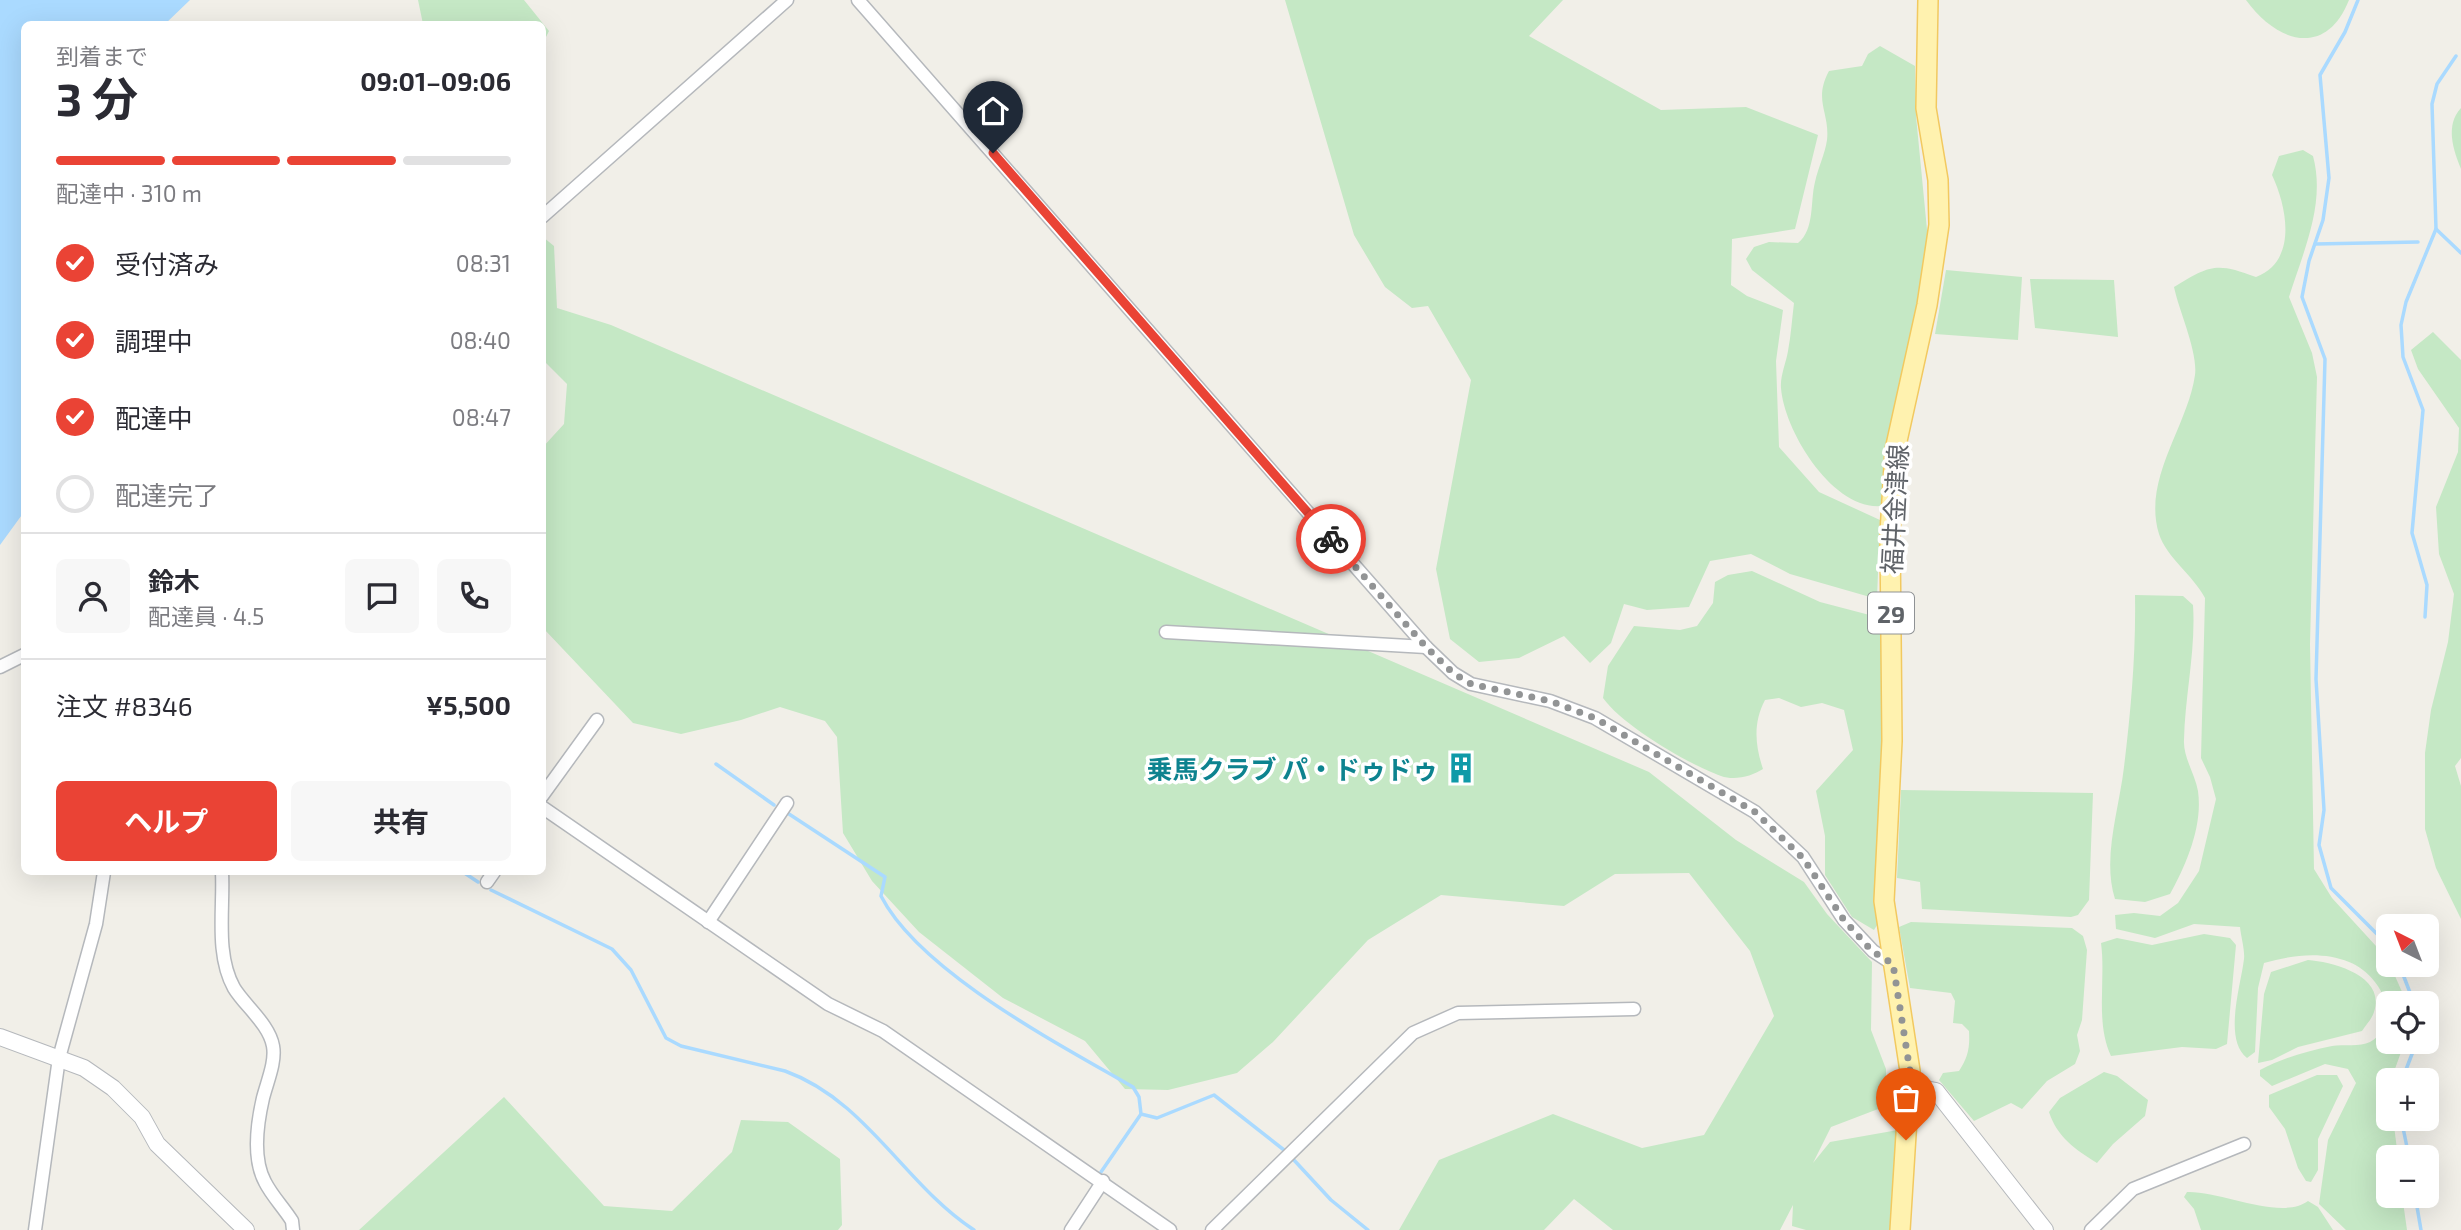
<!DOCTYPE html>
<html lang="ja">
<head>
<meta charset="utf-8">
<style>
	body { margin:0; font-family:"Exo 2","Noto Sans JP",sans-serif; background:#f7f7f7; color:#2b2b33; height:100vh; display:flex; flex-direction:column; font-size:26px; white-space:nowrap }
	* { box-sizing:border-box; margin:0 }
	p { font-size:23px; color:#7c7c81 }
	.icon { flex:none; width:38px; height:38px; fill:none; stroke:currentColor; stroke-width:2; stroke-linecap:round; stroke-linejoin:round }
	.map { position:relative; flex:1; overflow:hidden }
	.details { position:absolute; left:21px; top:21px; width:525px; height:854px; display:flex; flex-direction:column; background:#fff; border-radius:10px; box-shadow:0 7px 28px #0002 }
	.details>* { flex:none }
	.needle { width:46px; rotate:318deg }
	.fabs { position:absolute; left:2376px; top:914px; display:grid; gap:14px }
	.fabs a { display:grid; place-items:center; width:63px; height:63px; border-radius:10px; background:#fff; box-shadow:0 7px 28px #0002; font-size:35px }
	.pin { position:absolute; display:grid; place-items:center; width:60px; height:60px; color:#fff; margin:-72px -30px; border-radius:50% 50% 50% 0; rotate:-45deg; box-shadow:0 0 7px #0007 }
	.pin .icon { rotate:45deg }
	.courier { position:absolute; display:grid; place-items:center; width:70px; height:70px; margin:-35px; border:5px solid #ea4335; border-radius:50%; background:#fff; color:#222; box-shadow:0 2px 9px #0007 }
	.overview em { font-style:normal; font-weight:700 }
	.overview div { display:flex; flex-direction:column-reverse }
	.overview { display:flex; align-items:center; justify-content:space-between; height:119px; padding:0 35px }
	h1 { font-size:46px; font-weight:700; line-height:52px }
	.bar { display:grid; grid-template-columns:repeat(4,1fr); gap:10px 7px; align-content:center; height:84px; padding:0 35px }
	.bar i { height:9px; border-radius:5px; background:#e1e1e2 }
	.bar .selected { background:#ea4335 }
	.bar p { grid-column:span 4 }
	.line { display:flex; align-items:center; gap:18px; padding:0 35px; border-top:2px solid #e1e1e2 }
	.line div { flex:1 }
	.round { display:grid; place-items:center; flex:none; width:74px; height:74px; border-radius:10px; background:#f7f7f7 }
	ol { padding:0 35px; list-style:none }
	li { display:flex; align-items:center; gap:21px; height:77px }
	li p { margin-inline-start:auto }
	li .icon { padding:7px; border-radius:50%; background:#ea4335; color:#fff; stroke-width:4 }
	li:last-child { color:#7c7c81 }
	li i { width:38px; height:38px; border:4px solid #e1e1e2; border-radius:50% }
	.action { display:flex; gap:14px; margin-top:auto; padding:14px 35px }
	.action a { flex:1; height:80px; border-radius:10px; background:#ea4335; color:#fff; font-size:28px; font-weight:700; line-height:80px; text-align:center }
	.action a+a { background:#f7f7f7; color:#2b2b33 }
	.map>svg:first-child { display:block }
	.green { fill:#c5e8c5 }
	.water { fill:#aadaff }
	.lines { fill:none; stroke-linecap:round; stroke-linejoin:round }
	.stream { stroke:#aadaff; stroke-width:3.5 }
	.minor-casing { stroke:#b5b8bc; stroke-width:15 }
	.tertiary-casing { stroke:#b5b8bc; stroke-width:18 }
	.primary-casing { stroke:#f2c960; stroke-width:22 }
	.minor { stroke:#fff; stroke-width:12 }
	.tertiary { stroke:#fff; stroke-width:16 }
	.primary { stroke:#fff2af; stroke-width:19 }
	.done { stroke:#929495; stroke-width:7; stroke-dasharray:0 12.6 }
	.route { stroke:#ea4335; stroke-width:9 }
	.labels { text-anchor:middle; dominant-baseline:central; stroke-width:7; stroke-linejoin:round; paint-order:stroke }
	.shield { fill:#fff; stroke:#8f9295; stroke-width:2 }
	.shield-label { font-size:24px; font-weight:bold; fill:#5f6368 }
	.street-label { font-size:26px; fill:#5f6368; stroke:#fff }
	.culture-label { font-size:26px; font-weight:bold; fill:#0d838f; stroke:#fff; text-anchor:end }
</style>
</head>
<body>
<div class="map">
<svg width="2461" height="1230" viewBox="0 0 2461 1230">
	<rect width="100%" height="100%" fill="#f1efe8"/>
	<g class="green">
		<path d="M418 0H524L549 31 543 43 542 24H423Z"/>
		<path d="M1285 0H1563L1529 36 1661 110 1746 107 1818 135 1795 229 1732 239 1731 285 1747 296 1783 310 1776 361 1779 447 1819 492 1880 520 1877 599 1790 574 1751 554 1710 561 1689 607 1647 610 1624 604 1611 643 1590 663 1564 636 1519 658 1479 662 1450 639 1436 569 1471 380 1428 306 1412 308 1385 287 1354 235Z"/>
		<path d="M2246 0H2349C2326 58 2277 43 2246 0Z"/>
		<path d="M1880 46 1915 66 1916 116 1928 240 1921 298 1884 455 1881 506C1832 510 1784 430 1781 388 1780 376 1786 363 1788 351 1791 335 1792 319 1794 303L1752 270 1746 259 1754 247 1769 242 1798 243C1815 229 1810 201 1815 182 1818 168 1825 154 1827 140 1830 112 1813 101 1829 71L1862 66 1868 54Z"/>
		<path d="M2461 108V169C2453 150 2445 125 2461 108Z"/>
		<path d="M2303 150 2313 156C2326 204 2303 252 2289 297L2312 353 2317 377 2310 644 2314 869 2332 898 2387 958 2407 1003H2389V1041H2405L2391 1080H2389V1118H2393L2398 1157H2389V1195H2402L2407 1230H2346L2319 1204 2328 1140 2356 1083 2348 1069 2325 1064 2272 1086 2260 1076V1070C2283 1058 2307 1051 2332 1046 2343 1044 2360 1047 2370 1042 2406 1021 2379 973 2349 962 2322 951 2292 955 2264 963L2258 988 2255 1052 2247 1058C2223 1039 2241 985 2244 959 2245 950 2241 937 2240 927L2194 924 2155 938 2116 929 2115 915 2134 913 2160 916 2178 903 2199 871 2216 799 2210 777 2201 758 2205 598C2192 574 2167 558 2159 534 2142 479 2188 426 2195 375 2198 352 2179 311 2174 287 2210 265 2216 262 2256 277 2298 261 2287 207 2272 175L2279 156Z"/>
		<path d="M543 237 554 246 557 308 611 325 1649 772 1736 840 1804 882 1827 914 1872 962 1871 1030 1886 1069V1106L1831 1127 1813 1163 1830 1142 1898 1130 1890 1230H1806L1792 1226 1793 1205 1780 1230H1613L1574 1199 1544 1230H1399L1439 1160 1553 1114 1642 1148 1704 1135 1774 1016 1750 951 1689 873 1615 874 1564 906 1441 895 1368 940 1273 1042 1237 1073 1168 1090 1125 1089 1085 1041 1003 998 919 932 872 881 843 833 837 737 825 721 780 707 741 720 681 734 633 723 544 629 542 448 564 424 567 384 543 360Z"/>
		<path d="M1946 270 2022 277 2018 340 1935 334Z"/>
		<path d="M2030 279 2114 280 2118 337 2035 328Z"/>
		<path d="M2433 332 2461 360V758L2455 766 2461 786V919L2436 868 2425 829V753L2431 710 2448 642 2454 594 2439 554 2436 507 2458 452 2459 428 2418 369 2411 350Z"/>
		<path d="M1752 571 1820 602 1881 618 1885 703 1879 922 1874 930 1852 917 1825 875V836L1816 791 1853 750 1844 710 1822 703 1801 707 1779 698 1765 700C1753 723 1755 745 1763 769 1752 776 1735 781 1721 776 1688 764 1623 726 1603 698L1608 666 1634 626 1680 630 1697 626 1713 603 1715 582 1728 575Z"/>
		<path d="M2135 595 2183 596 2193 605C2196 650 2185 695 2184 740 2183 757 2195 774 2198 791 2203 826 2186 865 2170 894L2145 902 2115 899C2102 858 2119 810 2124 767 2131 710 2136 653 2135 595Z"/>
		<path d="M1901 790 2093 793 2089 900 2078 915 2071 917 1922 909 1920 882 1897 878Z"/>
		<path d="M1911 922 2072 928 2083 936 2087 950 2082 1020 2077 1035 2080 1051 2075 1064 2047 1081 2022 1109 2011 1103 1974 1121 1939 1080 1943 1073 1959 1071C1968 1057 1970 1048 1969 1031L1962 1024 1953 1023 1955 1001 1951 993 1910 988 1899 927Z"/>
		<path d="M2204 934 2230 938 2236 945 2227 1044 2216 1049 2182 1047 2111 1056C2095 1022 2106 980 2101 943L2117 938 2152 945Z"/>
		<path d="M2308 960C2334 962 2386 976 2374 1012 2372 1019 2365 1026 2362 1031L2298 1047 2272 1060 2258 1063 2264 994 2271 972Z"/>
		<path d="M2104 1072 2117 1076 2148 1100 2145 1116 2113 1144 2097 1163C2076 1150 2057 1137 2049 1112L2060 1098Z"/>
		<path d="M2317 1075H2337L2343 1086 2318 1139V1170L2311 1182 2306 1181 2298 1168 2285 1129 2269 1107V1095Z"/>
		<path d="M504 1097 604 1206 672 1211 732 1152 741 1120 788 1122 840 1159 842 1225 838 1230H359Z"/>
		<path d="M2187 1192C2222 1191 2281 1221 2308 1201L2318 1207 2333 1230H2201L2194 1209 2184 1197Z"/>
	</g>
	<path class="water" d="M0 0H190L165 24H24V512L0 545Z"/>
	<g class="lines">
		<g class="stream">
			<path d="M2358 0 2345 32 2320 75 2329 178 2323 220 2309 261 2302 297 2325 359 2316 679 2324 810 2319 845 2331 888 2389 946"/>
			<path d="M2456 56 2437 84 2432 104 2436 229 2461 253"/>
			<path d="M2315 244 2418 242"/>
			<path d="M2425 617 2427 585 2412 533 2423 410 2403 357 2401 325 2406 302 2436 229"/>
			<path d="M716 764 774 805"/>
			<path d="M789 814 885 877 881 896C920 972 1059 1044 1133 1087L1139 1097 1141 1114 1157 1118 1214 1095 1284 1150"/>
			<path d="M463 872 478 882"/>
			<path d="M491 890 612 949 631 970 666 1038 681 1046 785 1071C866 1100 905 1185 974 1230"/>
			<path d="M2399 964 2414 1003"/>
			<path d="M2402 1080 2417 1041"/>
			<path d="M2401 1118 2409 1157"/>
			<path d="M1293 1159 1331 1200 1368 1230"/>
			<path d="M1101 1172 1141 1114"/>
			<path d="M2415 1195 2421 1230"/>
		</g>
		<g class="minor-casing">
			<g id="minor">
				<path d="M858 0 1426 647 1453 673 1471 684 1550 701 1595 718 1755 812 1803 857 1844 920 1873 951 1893 964"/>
				<path d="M542 217 787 0"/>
				<path d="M1166 632 1426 647"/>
				<path d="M0 667 24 655"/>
				<path d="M542 796 597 720"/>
				<path d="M542 807 828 1004 883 1031 1170 1230"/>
				<path d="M222 872C224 908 215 954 234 988 245 1006 269 1024 273 1046 276 1062 267 1082 263 1098 257 1124 252 1158 265 1182 272 1196 284 1208 292 1221L293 1230"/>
				<path d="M487 882 494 872"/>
				<path d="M708 922 787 803"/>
				<path d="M35 1230 59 1058 96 924 104 872"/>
				<path d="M1071 1230 1103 1181"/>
				<path d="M1212 1230 1413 1033 1458 1013 1634 1009"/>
				<path d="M2091 1230 2133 1189 2244 1144"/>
			</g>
		</g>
		<g class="tertiary-casing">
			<g id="tertiary">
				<path d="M0 1037 84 1068 113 1088 142 1117 157 1144 246 1230"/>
				<path d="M1910 1086 1936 1091 2045 1230"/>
			</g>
		</g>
		<g class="primary-casing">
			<path id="primary" d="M1900 1230 1910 1071 1884 901 1892 741 1890 533 1895 450 1927 305 1939 225 1938 180 1926 108 1928 0"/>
		</g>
		<use href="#minor" class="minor"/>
		<use href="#tertiary" class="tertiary"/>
		<use href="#primary" class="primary"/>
	</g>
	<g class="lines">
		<path class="done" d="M1331 539 1426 647 1453 673 1471 684 1550 701 1595 718 1755 812 1803 858 1844 920 1872 951 1893 964 1910 1071 1906 1140"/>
		<path class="route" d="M993 153 1331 539"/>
	</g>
	<defs>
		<g id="building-bare" transform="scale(2.415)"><path d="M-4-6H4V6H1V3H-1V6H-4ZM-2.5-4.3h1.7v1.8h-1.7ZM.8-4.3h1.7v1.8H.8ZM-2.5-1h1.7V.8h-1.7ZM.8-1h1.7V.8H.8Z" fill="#0f9aa8" stroke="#fff" stroke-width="2.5" paint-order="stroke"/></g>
	</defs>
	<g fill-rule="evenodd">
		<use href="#building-bare" x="1461" y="768"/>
	</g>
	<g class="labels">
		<rect class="shield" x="1868" y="592.5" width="46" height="41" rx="5"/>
		<g class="shield-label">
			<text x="1891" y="613">29</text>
		</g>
		<g class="street-label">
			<text transform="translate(1894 509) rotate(-87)">福井金津線</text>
		</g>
		<g class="culture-label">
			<text x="1438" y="768">乗馬クラブ パ・ドゥドゥ</text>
		</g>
	</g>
</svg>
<div class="fabs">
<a><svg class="needle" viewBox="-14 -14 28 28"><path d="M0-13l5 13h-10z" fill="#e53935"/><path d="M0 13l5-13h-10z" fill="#7c7c81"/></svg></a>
<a><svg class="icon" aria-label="locate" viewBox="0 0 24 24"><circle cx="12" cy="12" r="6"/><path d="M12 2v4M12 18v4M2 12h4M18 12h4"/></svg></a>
<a>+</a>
<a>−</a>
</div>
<div class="pin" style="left:1906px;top:1140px;background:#ea580c"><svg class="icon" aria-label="bag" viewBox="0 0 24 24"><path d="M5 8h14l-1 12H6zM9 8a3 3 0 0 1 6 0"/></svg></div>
<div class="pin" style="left:993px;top:153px;background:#1f2937"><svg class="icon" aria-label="home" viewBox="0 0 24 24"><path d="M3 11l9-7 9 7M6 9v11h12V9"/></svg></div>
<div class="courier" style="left:1331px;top:539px"><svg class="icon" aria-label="bike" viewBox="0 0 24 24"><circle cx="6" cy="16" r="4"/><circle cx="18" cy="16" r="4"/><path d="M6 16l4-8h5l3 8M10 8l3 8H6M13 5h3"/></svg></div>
<section class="details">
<div class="overview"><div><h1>3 分</h1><p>到着まで</p></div><em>09:01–09:06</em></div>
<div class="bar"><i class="selected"></i><i class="selected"></i><i class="selected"></i><i></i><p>配達中 · 310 m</p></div>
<ol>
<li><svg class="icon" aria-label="check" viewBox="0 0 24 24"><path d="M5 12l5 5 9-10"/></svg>受付済み<p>08:31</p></li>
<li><svg class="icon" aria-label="check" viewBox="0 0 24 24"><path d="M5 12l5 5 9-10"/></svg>調理中<p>08:40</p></li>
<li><svg class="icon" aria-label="check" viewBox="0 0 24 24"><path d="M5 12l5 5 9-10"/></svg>配達中<p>08:47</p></li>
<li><i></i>配達完了</li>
</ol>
<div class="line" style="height:126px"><a class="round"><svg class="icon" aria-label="person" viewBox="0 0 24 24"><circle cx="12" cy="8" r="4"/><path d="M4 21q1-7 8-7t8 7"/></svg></a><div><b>鈴木</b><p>配達員 · 4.5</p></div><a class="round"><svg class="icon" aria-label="chat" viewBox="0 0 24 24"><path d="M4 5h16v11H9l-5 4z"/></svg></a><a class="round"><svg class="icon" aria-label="phone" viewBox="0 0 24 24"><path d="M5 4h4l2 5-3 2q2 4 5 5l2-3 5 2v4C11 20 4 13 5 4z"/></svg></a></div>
<div class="line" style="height:91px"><div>注文 #8346</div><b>¥5,500</b></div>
<div class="action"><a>ヘルプ</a><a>共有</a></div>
</section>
</div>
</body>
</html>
